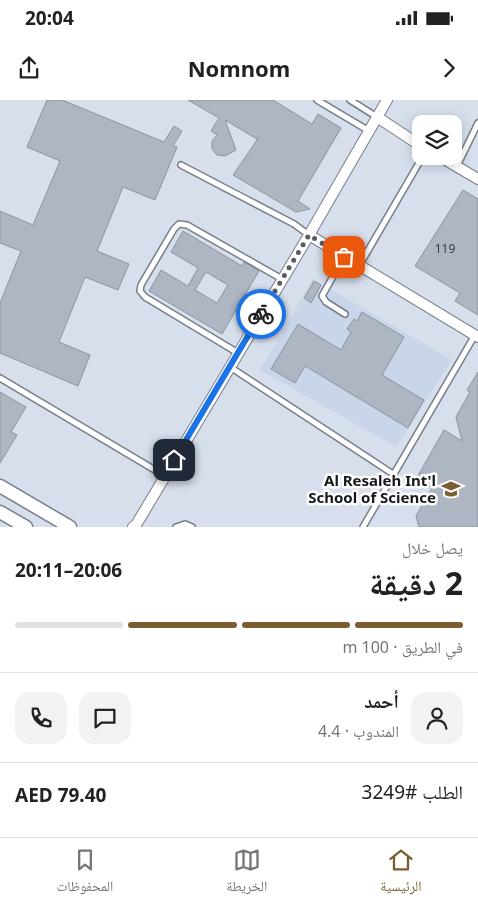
<!DOCTYPE html>
<html lang="ar">
<head>
<meta charset="utf-8">
<style>
	body { margin:0; font-family:"Noto Sans","Noto Naskh Arabic",sans-serif; background:#f2f2f2; color:#222; direction:rtl; height:100vh; display:flex; flex-direction:column; font-size:19px; white-space:nowrap }
	* { box-sizing:border-box; margin:0 }
	p { font-size:16px; color:#767676 }
	.icon { flex:none; width:28px; height:28px; fill:none; stroke:currentColor; stroke-width:2; stroke-linecap:round; stroke-linejoin:round }
	.map { position:relative; height:427px; overflow:hidden; direction:ltr }
	.sheet { display:flex; flex-direction:column; background:#fff; flex:1 }
	.sheet>* { flex:none }
	.fabs { position:absolute; left:412px; top:15px; display:grid; gap:10px }
	.fabs a { display:grid; place-items:center; width:50px; height:50px; border-radius:10px; background:#fff; box-shadow:0 2px 12px #0003; font-size:25px }
	.pin { position:absolute; display:grid; place-items:center; width:42px; height:42px; color:#fff; margin:-21px; border-radius:10px; box-shadow:0 2px 8px #0006 }
	.courier { position:absolute; display:grid; place-items:center; width:50px; height:50px; margin:-25px; border:4px solid #1a73e8; border-radius:50%; background:#fff; color:#222; box-shadow:0 1px 6px #0007 }
	.overview em { font-style:normal; font-weight:700 }
	.overview div { display:flex; flex-direction:column-reverse }
	.overview { display:flex; align-items:center; justify-content:space-between; height:85px; padding:0 15px }
	h1 { font-size:32px; font-weight:700; line-height:38px }
	.bar { display:grid; grid-template-columns:repeat(4,1fr); gap:8px 5px; align-content:center; height:60px; padding:0 15px }
	.bar i { height:6px; border-radius:4px; background:#e0e0e0 }
	.bar .active { background:#7c5d32 }
	.bar p { grid-column:span 4 }
	.line { display:flex; align-items:center; gap:12px; padding:0 15px; border-top:1px solid #e0e0e0 }
	.line div { flex:1 }
	.round { display:grid; place-items:center; flex:none; width:52px; height:52px; border-radius:15px; background:#f2f2f2 }
	.status { display:flex; justify-content:space-between; align-items:center; height:35px; padding:0 25px; background:#fff; direction:ltr }
	.status svg { height:14px; fill:currentColor }
	header { display:flex; justify-content:space-between; align-items:center; height:65px; padding:0 15px; background:#fff; font-size:22px; font-weight:700 }
	.tabs { display:flex; justify-content:space-around; align-items:center; height:70px; border-top:1px solid #e0e0e0; background:#fff; font-size:14px; color:#767676 }
	.tabs a { display:grid; justify-items:center; gap:2px }
	.tabs .active { color:#7c5d32 }
	.map>svg:first-child { display:block }
	.built { fill:#c9d5e9 }
	.building { fill:#aeb6c3; stroke:#8c93a0; fill-rule:evenodd }
	.lines { fill:none; stroke-linecap:round; stroke-linejoin:round }
	.service-casing { stroke:#777e8b; stroke-width:8 }
	.minor-casing { stroke:#777e8b; stroke-width:12 }
	.tertiary-casing { stroke:#777e8b; stroke-width:15 }
	.service { stroke:#fff; stroke-width:5 }
	.minor { stroke:#fff; stroke-width:10 }
	.tertiary { stroke:#fff; stroke-width:12 }
	.done { stroke:#595e65; stroke-width:5; stroke-dasharray:0 9 }
	.route { stroke:#1a73e8; stroke-width:6 }
	.labels { text-anchor:middle; dominant-baseline:central; stroke-width:5; stroke-linejoin:round; paint-order:stroke }
	.number-label { font-size:12px; fill:#3b4046 }
	.poi-label { font-size:15px; font-weight:bold; fill:#15181c; stroke:#fff; text-anchor:end }
</style>
</head>
<body>
<div class="status"><b>20:04</b><svg viewBox="0 0 49 12"><path d="M0 12V9h3v3zM5 12V6h3v6zM10 12V3h3v9zM15 12V0h3v12zM26 1h20v11H26zM47 4h2v5h-2z"/></svg></div>
<header><svg class="icon" aria-label="forward" viewBox="0 0 24 24"><path d="M9 5l7 7-7 7"/></svg>Nomnom<svg class="icon" aria-label="share" viewBox="0 0 24 24"><path d="M12 15V3M7 8l5-5 5 5M5 13v7h14v-7"/></svg></header>
<div class="map">
<svg width="478" height="427" viewBox="0 0 478 427">
	<rect width="100%" height="100%" fill="#d7dfed"/>
	<path class="built" d="M313 179 452 260 396 347 260 270Z"/>
	<g class="building">
		<path d="M47 0H62L164 42 174 26 182 31 173 46 177 47 155 100 123 87 97 151 129 164 118 190 85 177 59 242 90 255 78 286 0 253V203L21 151 0 143V111L33 125 60 61 27 47Z"/>
		<path d="M188 0H273L312 24 318 14 341 28 298 101 310 109 296 112 233 75 259 37 257 39 225 20 236 50 225 56 217 55 212 49V41L217 35 211 31 219 18Z"/>
		<path d="M463 90 478 99V215L455 201 460 193 415 166Z"/>
		<path d="M183 131 242 166 244 162 259 171 222 234 149 191 161 170 188 186 198 168 171 152ZM206 172 228 185 217 203 195 190Z"/>
		<path d="M314 181 321 185 311 203 304 198Z"/>
		<path d="M362 212 404 237 382 275 424 300 408 328 305 266 295 283 271 269 298 224 341 250 351 232 347 229 354 219 357 221Z"/>
		<path d="M478 272V427H419L416 416 432 388 416 379 444 330 462 341 456 317 470 292 467 290Z"/>
		<path d="M0 292 26 307 11 332 17 335 0 363Z"/>
	</g>
	<g class="lines">
		<g class="service-casing">
			<g id="service">
				<path d="M317 0 369 31"/>
				<path d="M350 0 377 17"/>
				<path d="M181 65 294 124 309 135"/>
				<path d="M457 66 478 23"/>
				<path d="M344 157 322 196 326 202 345 214"/>
				<path d="M359 166 423 56"/>
				<path d="M238 253 145 197 140 191 141 185 174 129 179 124 187 125 282 179"/>
				<path d="M230 267 393 374"/>
				<path d="M0 278 165 376"/>
				<path d="M176 427 185 424 192 427"/>
				<path d="M363 427 475 235"/>
			</g>
		</g>
		<g class="minor-casing">
			<g id="minor">
				<path d="M377 17 421 46"/>
				<path d="M439 56 478 79"/>
				<path d="M309 135 478 237"/>
				<path d="M133 427 136 425 309 135 387 0"/>
			</g>
		</g>
		<g class="tertiary-casing">
			<g id="tertiary">
				<path d="M0 386 70 427"/>
				<path d="M0 412 26 427"/>
			</g>
		</g>
		<use href="#service" class="service"/>
		<use href="#minor" class="minor"/>
		<use href="#tertiary" class="tertiary"/>
	</g>
	<g class="lines">
		<path class="done" d="M261 214 309 135 344 157"/>
		<path class="route" d="M174 360 261 214"/>
	</g>
	<defs>
		<g id="school-bare" transform="scale(1.5)"><path d="M0-5L7-2L0 1L-7-2ZM-4 1L0 2.5L4 1V4Q0 6-4 4Z" fill="#7c5d32" stroke="#fff" stroke-width="2.5" paint-order="stroke"/></g>
	</defs>
	<g fill-rule="evenodd">
		<use href="#school-bare" x="451" y="389"/>
	</g>
	<g class="labels">
		<g class="number-label">
			<text x="445" y="148">119</text>
		</g>
		<g class="poi-label">
			<text x="436" y="380">Al Resaleh Int'l<tspan x="436" dy="17">School of Science</tspan></text>
		</g>
	</g>
</svg>
<div class="fabs">
<a><svg class="icon" aria-label="layers" viewBox="0 0 24 24"><path d="M12 4l9 5-9 5-9-5zM3 14l9 5 9-5"/></svg></a>
</div>
<div class="pin" style="left:344px;top:157px;background:#ea580c"><svg class="icon" aria-label="bag" viewBox="0 0 24 24"><path d="M5 8h14l-1 12H6zM9 8a3 3 0 0 1 6 0"/></svg></div>
<div class="pin" style="left:174px;top:360px;background:#1f2937"><svg class="icon" aria-label="home" viewBox="0 0 24 24"><path d="M3 11l9-7 9 7M6 9v11h12V9"/></svg></div>
<div class="courier" style="left:261px;top:214px"><svg class="icon" aria-label="bike" viewBox="0 0 24 24"><circle cx="6" cy="16" r="4"/><circle cx="18" cy="16" r="4"/><path d="M6 16l4-8h5l3 8M10 8l3 8H6M13 5h3"/></svg></div>
</div>
<section class="sheet">
<div class="overview"><div><h1>2 دقيقة</h1><p>يصل خلال</p></div><em>20:06–20:11</em></div>
<div class="bar"><i class="active"></i><i class="active"></i><i class="active"></i><i></i><p>في الطريق · 100 m</p></div>
<div class="line" style="height:90px"><a class="round"><svg class="icon" aria-label="person" viewBox="0 0 24 24"><circle cx="12" cy="8" r="4"/><path d="M4 21q1-7 8-7t8 7"/></svg></a><div><b>أحمد</b><p>المندوب · 4.4</p></div><a class="round"><svg class="icon" aria-label="chat" viewBox="0 0 24 24"><path d="M4 5h16v11H9l-5 4z"/></svg></a><a class="round"><svg class="icon" aria-label="phone" viewBox="0 0 24 24"><path d="M5 4h4l2 5-3 2q2 4 5 5l2-3 5 2v4C11 20 4 13 5 4z"/></svg></a></div>
<div class="line" style="height:65px"><div>الطلب #3249</div><b>AED 79.40</b></div>
</section>
<nav class="tabs">
<a class="active"><svg class="icon" aria-label="home" viewBox="0 0 24 24"><path d="M3 11l9-7 9 7M6 9v11h12V9"/></svg>الرئيسية</a>
<a><svg class="icon" aria-label="map" viewBox="0 0 24 24"><path d="M3 6l6-2 6 2 6-2v14l-6 2-6-2-6 2zM9 4v14M15 6v14"/></svg>الخريطة</a>
<a><svg class="icon" aria-label="saved" viewBox="0 0 24 24"><path d="M7 4h10v16l-5-4-5 4z"/></svg>المحفوظات</a>
</nav>
</body>
</html>
